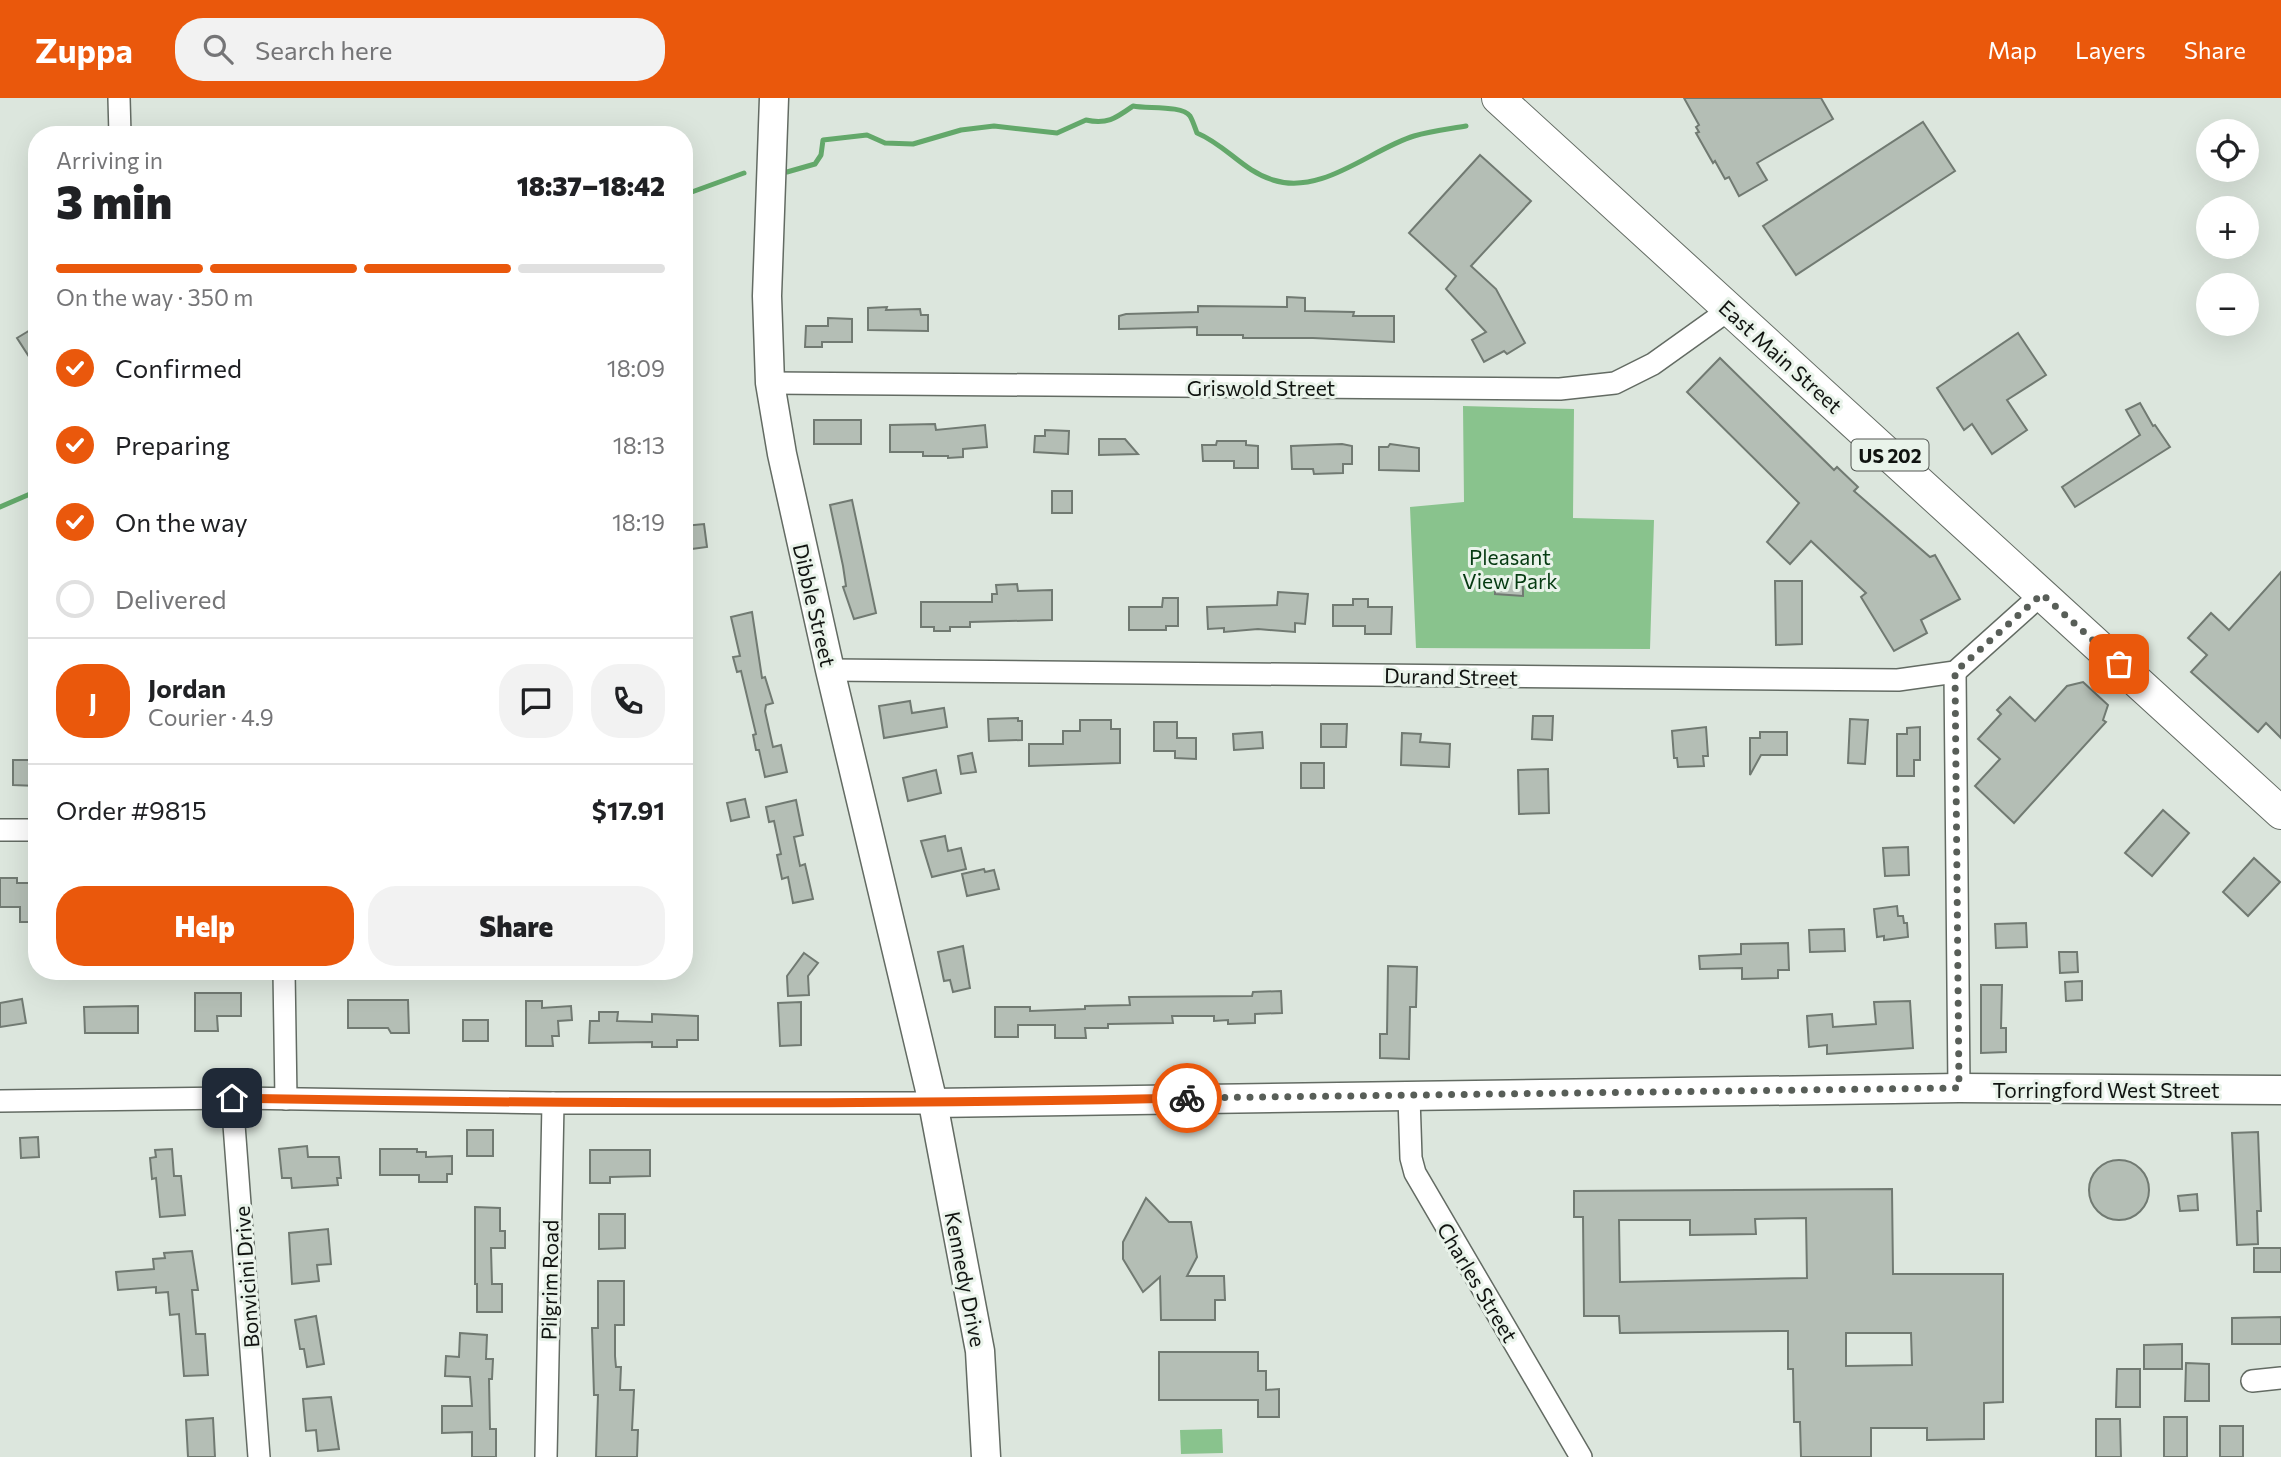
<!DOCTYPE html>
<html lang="en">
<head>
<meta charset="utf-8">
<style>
	body { margin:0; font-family:Commissioner,sans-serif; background:#f2f2f2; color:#202124; height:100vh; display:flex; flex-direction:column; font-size:26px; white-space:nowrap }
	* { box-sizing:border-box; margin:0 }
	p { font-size:23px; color:#757577 }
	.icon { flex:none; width:38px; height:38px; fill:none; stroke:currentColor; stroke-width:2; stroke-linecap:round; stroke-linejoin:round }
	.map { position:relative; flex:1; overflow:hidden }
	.sheet { position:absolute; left:28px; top:28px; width:665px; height:854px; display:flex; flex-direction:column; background:#fff; border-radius:28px; box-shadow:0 7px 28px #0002 }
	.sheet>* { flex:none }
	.tools { position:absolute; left:2196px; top:21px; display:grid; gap:14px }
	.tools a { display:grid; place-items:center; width:63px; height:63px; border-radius:50%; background:#fff; box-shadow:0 7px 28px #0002; font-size:35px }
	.pin { position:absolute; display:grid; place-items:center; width:60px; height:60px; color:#fff; margin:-30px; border-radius:14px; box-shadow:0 4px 10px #0006 }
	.courier { position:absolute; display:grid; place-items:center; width:70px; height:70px; margin:-35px; border:5px solid #ea580c; border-radius:50%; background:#fff; color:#222; box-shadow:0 2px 9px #0007 }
	.summary em { font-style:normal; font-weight:800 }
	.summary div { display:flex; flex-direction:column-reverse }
	.summary { display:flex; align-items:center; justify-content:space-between; height:119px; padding:0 28px }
	h1 { font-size:46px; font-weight:800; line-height:52px }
	.bar { display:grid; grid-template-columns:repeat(4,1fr); gap:10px 7px; align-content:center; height:84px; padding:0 28px }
	.bar i { height:9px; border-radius:5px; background:#e0e0e0 }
	.bar .current { background:#ea580c }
	.bar p { grid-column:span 4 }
	.line { display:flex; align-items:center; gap:18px; padding:0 28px; border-top:2px solid #e0e0e0 }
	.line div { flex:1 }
	.round { display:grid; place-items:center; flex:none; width:74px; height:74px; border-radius:28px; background:#f2f2f2 }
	ol { padding:0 28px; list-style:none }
	li { display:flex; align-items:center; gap:21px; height:77px }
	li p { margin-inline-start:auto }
	li .icon { padding:7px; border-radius:50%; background:#ea580c; color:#fff; stroke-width:4 }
	li:last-child { color:#757577 }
	li i { width:38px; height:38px; border:4px solid #e0e0e0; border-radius:50% }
	.primary-button { display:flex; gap:14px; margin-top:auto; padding:14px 28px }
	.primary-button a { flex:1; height:80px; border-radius:28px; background:#ea580c; color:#fff; font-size:28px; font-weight:800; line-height:80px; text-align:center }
	.primary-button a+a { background:#f2f2f2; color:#202124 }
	header { display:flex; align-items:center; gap:42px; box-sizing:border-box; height:98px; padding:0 35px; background:#ea580c; color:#fff }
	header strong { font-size:33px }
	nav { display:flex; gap:38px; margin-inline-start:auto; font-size:24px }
	.search { width:490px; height:63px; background:#f2f2f2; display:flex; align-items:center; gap:18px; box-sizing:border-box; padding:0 24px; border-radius:28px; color:#757577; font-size:26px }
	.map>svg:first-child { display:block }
	.green { fill:#89c38d }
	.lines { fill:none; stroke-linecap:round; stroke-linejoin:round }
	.stream { stroke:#63a86a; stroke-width:5 }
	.building { fill:#b4beb5; stroke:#717a72; stroke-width:2; fill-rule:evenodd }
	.minor-casing { stroke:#636b63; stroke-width:24 }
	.major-casing { stroke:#636b63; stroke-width:31 }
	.highway-casing { stroke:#636b63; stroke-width:34 }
	.minor { stroke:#fff; stroke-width:21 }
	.major { stroke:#fff; stroke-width:28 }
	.highway { stroke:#fff; stroke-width:32 }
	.done { stroke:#585e58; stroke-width:7; stroke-dasharray:0 12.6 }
	.route { stroke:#ea580c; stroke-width:9 }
	.labels { text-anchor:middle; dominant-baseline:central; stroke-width:6; stroke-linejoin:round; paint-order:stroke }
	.shield { fill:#e9f3ea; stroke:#525752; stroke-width:2 }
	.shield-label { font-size:19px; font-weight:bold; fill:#111411 }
	.street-label { font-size:21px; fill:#111411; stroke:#e9f3ea }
	.park-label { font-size:21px; fill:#053a11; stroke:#e9f3ea }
</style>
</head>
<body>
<header>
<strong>Zuppa</strong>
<div class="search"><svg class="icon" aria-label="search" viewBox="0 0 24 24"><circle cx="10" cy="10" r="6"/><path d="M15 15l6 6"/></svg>Search here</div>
<nav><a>Map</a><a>Layers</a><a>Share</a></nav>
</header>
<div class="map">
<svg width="2281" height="1359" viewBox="0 0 2281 1359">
	<rect width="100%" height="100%" fill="#dce6dd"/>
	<g class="green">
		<path d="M1463 308 1574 311 1573 420 1654 422 1650 551 1416 550 1410 409 1464 404Z"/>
		<path d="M1222 1331 1223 1355 1181 1356 1180 1332Z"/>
	</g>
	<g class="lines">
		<g class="stream">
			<path d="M787 74 815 66 821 57 823 42 867 37 885 45 913 46 961 32 994 28 1057 35 1086 22C1107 27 1116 20 1133 8 1147 11 1182 7 1190 18 1193 23 1195 30 1197 35 1226 47 1243 73 1273 82 1322 98 1371 51 1414 38 1431 33 1449 31 1466 28"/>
			<path d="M684 115 688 110 689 95 744 75"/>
			<path d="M0 409 37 393"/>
		</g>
	</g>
	<g class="building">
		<path d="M1684 0H1821L1833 21 1757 65 1767 82 1739 98 1729 79 1725 81 1715 63 1713 65 1696 35 1699 34 1696 29 1699 27Z"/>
		<path d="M1923 24 1955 73 1796 177 1763 128Z"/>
		<path d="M1480 57 1531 103 1471 168 1496 191 1525 245 1507 256 1504 253 1484 264 1472 242 1486 234 1446 191 1456 178 1409 135Z"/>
		<path d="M1287 199 1305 200V213L1354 214 1353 218H1394V244L1313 240H1243V237H1197V229L1119 231V218L1126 216 1198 214V208L1287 209Z"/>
		<path d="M887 209 886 212 920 211 921 217H928V233L868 232V210Z"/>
		<path d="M828 220 852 221V244H822V249H805L806 228H828Z"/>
		<path d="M37 228V271L17 240Z"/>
		<path d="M2018 235 2046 277 2007 302 2027 332 1992 356 1972 326 1964 332 1937 290Z"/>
		<path d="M1720 260 1834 372 1837 369 1858 389 1854 393 1930 459 1935 457 1960 501 1921 522 1927 535 1894 553 1861 499 1866 495 1811 443 1790 466 1767 444 1799 405 1687 294Z"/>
		<path d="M2140 305 2153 328 2155 327 2170 349 2075 409 2062 389 2140 337 2126 312Z"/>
		<rect x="814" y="322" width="47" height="24"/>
		<path d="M935 326 936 332 985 327 987 349 963 351V359L948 360V358H923V354H890V327Z"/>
		<path d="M1045 332 1069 333 1068 356 1034 354 1035 338H1045Z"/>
		<path d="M1099 341H1125L1138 356 1099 357Z"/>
		<path d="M1217 343H1246V347L1258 348V370H1234V363H1203L1202 347H1216Z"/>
		<path d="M1342 346 1352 348V366H1343V375L1314 376 1313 371H1292L1291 348Z"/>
		<path d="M1390 346 1419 350V373L1379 372V349H1388Z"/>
		<rect x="1052" y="393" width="20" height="22"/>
		<path d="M852 402 876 515 854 521 843 489 846 488 843 468 830 407Z"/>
		<path d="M704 426 707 449 684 452V428Z"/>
		<path d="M2281 474V640L2266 625 2258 634 2191 574 2207 557 2188 540 2211 515 2229 532Z"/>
		<path d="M1495 480 1523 481V498L1495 496Z"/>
		<path d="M1775 483H1802V546L1776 547Z"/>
		<path d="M1017 486 1018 493 1052 492V522L970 524V529H950V533H934V529H921V504H992V496H997L996 487Z"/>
		<path d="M1278 494 1308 496 1305 526 1295 525V534L1258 531 1224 534V530L1208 531 1207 509 1277 507Z"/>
		<path d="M1163 500H1178V528H1166V532H1129V509H1162Z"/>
		<path d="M1353 501H1368V509H1392L1391 536H1365V528H1333V507H1353Z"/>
		<path d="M752 514 762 580 765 579 773 605 766 607 765 613 773 649 781 647 787 674 765 679 759 652H756L753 637 756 636 741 573 737 574 733 559 740 558 731 519Z"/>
		<path d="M2083 584 2108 607 2103 622 2106 624 2014 725 1975 688 2000 661 1978 641 2001 616 1997 612 2010 599 2035 623 2067 588Z"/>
		<path d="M910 603 912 615 944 610 947 629 884 640 879 608Z"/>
		<path d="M1533 618H1553L1552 642 1532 641Z"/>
		<path d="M1018 620V623H1022V642L989 643 988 621Z"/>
		<path d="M1850 621 1868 622 1865 666 1848 665Z"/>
		<path d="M1080 622H1111V631H1120V665L1029 668V646H1063V633H1080Z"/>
		<path d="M1154 624H1177V640H1196V661L1175 660V653H1154Z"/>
		<path d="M1321 626H1347L1346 649H1321Z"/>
		<path d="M1706 629 1708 658H1703L1704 668 1678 669 1677 660H1674L1672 633Z"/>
		<path d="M1920 629V662H1914V678H1897V636H1907V630Z"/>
		<path d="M1262 634 1263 650 1234 652 1233 636Z"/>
		<path d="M1760 634H1787V657H1761L1750 677V640H1760Z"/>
		<path d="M1402 635 1421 636 1420 644 1450 646 1449 669 1401 667Z"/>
		<path d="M972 655 976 674 961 676 958 658Z"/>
		<path d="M13 662H37V688L13 687Z"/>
		<rect x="1301" y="665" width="23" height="25"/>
		<path d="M1548 671 1549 715 1519 716 1518 672Z"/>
		<path d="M936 672 941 695 908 703 903 680Z"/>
		<path d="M745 701 749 719 731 723 727 705Z"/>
		<path d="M796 702 803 737 794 739 800 768 805 766 813 801 793 805 788 779 782 781 777 757 781 756 774 723 769 724 766 709Z"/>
		<path d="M2163 712 2189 735 2152 778 2125 755Z"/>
		<path d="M945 738 948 753 961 750 966 771 932 779 921 743Z"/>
		<path d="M1908 749 1909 777 1885 778 1883 750Z"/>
		<path d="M2254 760 2280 784 2248 818 2223 794Z"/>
		<path d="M984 771 985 774 994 772 999 791 967 798 962 776Z"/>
		<path d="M0 780H17V785H34V824H20V809H0Z"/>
		<path d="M1897 808 1898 818H1903L1904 825H1907L1908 839 1884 842V838L1877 839 1874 811Z"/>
		<path d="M2026 825 2027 849 1996 850 1995 826Z"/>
		<path d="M1844 831 1845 853 1810 854 1809 832Z"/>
		<path d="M1788 845 1789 872H1778V880L1742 881V870L1700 871 1699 858 1741 856V846Z"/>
		<path d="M963 848 970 890 953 894 950 882 944 883 938 854Z"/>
		<path d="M2059 854H2077L2078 874 2060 875Z"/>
		<path d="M804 855 818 865 808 878 809 897 788 898 787 878Z"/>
		<path d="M1388 868 1417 869 1416 909H1410L1409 961 1380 960V936H1387Z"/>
		<path d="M2082 883V902L2066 903 2065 884Z"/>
		<path d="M1981 887H2002L2001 930H2006V954L1981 955Z"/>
		<path d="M1281 893 1282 915 1255 916V925L1228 926V922L1214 923V918H1172L1173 925 1108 926V930H1085L1086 940H1055V927H1018V939H995V909H1030V913L1085 911V908L1130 907 1129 899 1252 898 1253 894Z"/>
		<path d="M195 895H241V918H217L218 933H195Z"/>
		<path d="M22 901 26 925 0 929V905Z"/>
		<path d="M348 902H408L409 935H391L388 930H348Z"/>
		<path d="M526 903H542V910L571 908 572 922 558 923 559 938H552L553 948H526Z"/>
		<path d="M1910 903 1913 950 1827 956V947L1809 949 1807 918 1832 916 1833 929 1876 926 1874 904Z"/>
		<path d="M801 904V947L780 948 778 905Z"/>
		<path d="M138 908V935H85L84 909Z"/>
		<path d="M599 914H618L617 923 652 924V916L698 918V942H677V949H652V944L589 945 590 923H599Z"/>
		<rect x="463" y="922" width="25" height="21"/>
		<rect x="467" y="1032" width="26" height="26"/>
		<path d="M2258 1034 2261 1113H2257L2258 1146 2237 1147 2232 1035Z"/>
		<path d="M38 1039 39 1059 21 1060 20 1040Z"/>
		<path d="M307 1048 308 1059H339L341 1080H337L338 1087 292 1090 291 1080H282L279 1051Z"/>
		<path d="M172 1051 174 1078H181L185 1117 160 1119 156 1080 152 1081 150 1060 156 1059 155 1052Z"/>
		<path d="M380 1051H417V1054H426V1059L452 1058V1076H447V1084H419V1077H380Z"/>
		<path d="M590 1052H650V1078L610 1079V1085H590Z"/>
		<circle cx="2119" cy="1092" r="30"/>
		<path d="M1892 1091 1893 1176H2003V1304L1984 1305V1341L1927 1342V1330H1871V1359H1801L1800 1324H1794L1793 1271H1788V1233L1620 1235 1619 1218H1584L1583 1119H1574V1093ZM1806 1120 1807 1180 1620 1184 1619 1122H1690V1137L1756 1136 1755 1121ZM1846 1235H1911L1912 1267 1846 1268Z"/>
		<path d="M2197 1096 2198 1112 2180 1113 2178 1098Z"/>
		<path d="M1146 1100 1169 1124H1191L1197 1159 1187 1178H1224L1225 1202H1215V1222H1161L1160 1179 1143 1194 1123 1161V1144Z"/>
		<path d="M475 1109 500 1110V1133H505V1150H491L492 1186H502V1214H477V1186H475Z"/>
		<path d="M599 1116H625V1150L599 1151Z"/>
		<path d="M328 1131 331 1166 317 1167 319 1183 292 1186 289 1135Z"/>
		<rect x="2254" y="1150" width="27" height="24"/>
		<path d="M192 1153 198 1192H192L196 1236H205L208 1277 184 1278 179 1216 170 1217 168 1194 156 1195V1189L118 1192 116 1174 154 1171 153 1161 165 1160 164 1155Z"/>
		<path d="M598 1183H624V1227H615V1258L616 1269H621L620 1292H634L632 1332H638L637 1359H596L598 1297H594L592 1230H598Z"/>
		<path d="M316 1218 324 1266 307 1269 304 1251H300L295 1222Z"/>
		<path d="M2281 1219V1246H2232V1220Z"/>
		<path d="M460 1235 487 1237 486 1261H493L492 1281H489L490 1331H496V1359H472V1334L442 1335V1308H472L470 1279 445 1278 446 1258 459 1259Z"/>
		<path d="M2182 1246V1271H2144V1247Z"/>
		<path d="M1159 1254H1258V1273H1266V1292L1279 1291V1319H1258V1302H1159Z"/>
		<path d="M2186 1265 2209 1266V1303H2185Z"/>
		<path d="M2117 1271H2140V1309H2116Z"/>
		<path d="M331 1299 339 1351 318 1353 316 1332 306 1333 303 1301Z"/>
		<rect x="2164" y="1319" width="23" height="40"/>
		<path d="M213 1320 215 1359H188L186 1322Z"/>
		<path d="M2096 1321H2120L2121 1359H2096Z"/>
		<rect x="2220" y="1328" width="23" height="31"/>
	</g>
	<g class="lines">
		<g class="minor-casing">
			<g id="minor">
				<path d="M119 0 120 37"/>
				<path d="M770 285 1560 291 1615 285 1653 266 1730 211"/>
				<path d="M830 572 1898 582 1955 574 2042 496"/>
				<path d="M1955 574 1959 990"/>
				<path d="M0 732H37"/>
				<path d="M284 873 286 1001"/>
				<path d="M1409 999 1411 1060 1415 1075 1581 1359"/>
				<path d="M232 1000 259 1359"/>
				<path d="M0 1003 232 1000 553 1005H933"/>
				<path d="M2252 1283 2281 1280"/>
				<path d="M546 1359 553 1005"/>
			</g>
		</g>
		<g class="major-casing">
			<g id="major">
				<path d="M774 0 767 198 770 285 782 356 830 572 933 1005 980 1253 986 1359"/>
				<path d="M933 1005 1959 990 2281 992"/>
			</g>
		</g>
		<g class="highway-casing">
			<path id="highway" d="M1498 0 2281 715"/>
		</g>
		<use href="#minor" class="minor"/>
		<use href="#major" class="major"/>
		<use href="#highway" class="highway"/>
	</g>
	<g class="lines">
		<path class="done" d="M1187 1000 1959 990 1955 574 2042 496 2119 566"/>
		<path class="route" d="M232 1000C550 1006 869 1007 1187 1000"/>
	</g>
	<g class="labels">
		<rect class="shield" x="1851.5" y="341.5" width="77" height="31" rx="5"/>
		<g class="shield-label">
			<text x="1890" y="357">US 202</text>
		</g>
		<g class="street-label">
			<text transform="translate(1781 258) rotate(42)">East Main Street</text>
			<text x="1261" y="289">Griswold Street</text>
			<text transform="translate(815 507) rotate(77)">Dibble Street</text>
			<text transform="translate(1451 578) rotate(1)">Durand Street</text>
			<text x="2106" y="991">Torringford West Street</text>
			<text transform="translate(246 1179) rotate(-94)">Bonvicini Drive</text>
			<text transform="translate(966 1181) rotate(79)">Kennedy Drive</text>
			<text transform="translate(549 1182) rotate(-89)">Pilgrim Road</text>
			<text transform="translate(1478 1184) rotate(59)">Charles Street</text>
		</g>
		<g class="park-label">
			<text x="1510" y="458">Pleasant<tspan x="1510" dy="24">View Park</tspan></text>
		</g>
	</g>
</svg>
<div class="tools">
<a><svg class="icon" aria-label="locate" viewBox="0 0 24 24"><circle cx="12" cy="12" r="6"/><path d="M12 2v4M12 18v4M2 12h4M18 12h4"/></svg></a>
<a>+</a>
<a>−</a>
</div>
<div class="pin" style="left:2119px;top:566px;background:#ea580c"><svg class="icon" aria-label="bag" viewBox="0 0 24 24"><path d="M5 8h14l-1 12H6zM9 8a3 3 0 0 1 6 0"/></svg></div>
<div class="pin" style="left:232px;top:1000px;background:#1f2937"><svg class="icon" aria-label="home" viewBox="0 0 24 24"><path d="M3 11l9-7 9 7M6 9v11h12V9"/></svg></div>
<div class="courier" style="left:1187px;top:1000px"><svg class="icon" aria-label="bike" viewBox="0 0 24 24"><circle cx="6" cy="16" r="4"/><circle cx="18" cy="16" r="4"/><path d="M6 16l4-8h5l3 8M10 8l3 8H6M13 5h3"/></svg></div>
<section class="sheet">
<div class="summary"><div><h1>3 min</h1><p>Arriving in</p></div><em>18:37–18:42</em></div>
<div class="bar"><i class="current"></i><i class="current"></i><i class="current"></i><i></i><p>On the way · 350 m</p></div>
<ol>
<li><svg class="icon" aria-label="check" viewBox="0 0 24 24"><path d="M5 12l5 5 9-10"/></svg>Confirmed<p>18:09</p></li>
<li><svg class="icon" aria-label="check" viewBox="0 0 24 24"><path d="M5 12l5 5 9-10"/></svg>Preparing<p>18:13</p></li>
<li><svg class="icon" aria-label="check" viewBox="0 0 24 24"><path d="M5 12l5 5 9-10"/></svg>On the way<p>18:19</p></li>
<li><i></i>Delivered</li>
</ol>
<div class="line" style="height:126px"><b class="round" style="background:#ea580c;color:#fff">J</b><div><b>Jordan</b><p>Courier · 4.9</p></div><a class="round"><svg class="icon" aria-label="chat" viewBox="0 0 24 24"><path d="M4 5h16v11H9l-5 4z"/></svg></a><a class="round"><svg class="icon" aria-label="phone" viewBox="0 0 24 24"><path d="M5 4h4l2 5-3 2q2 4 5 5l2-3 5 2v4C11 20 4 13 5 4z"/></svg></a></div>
<div class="line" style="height:91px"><div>Order #9815</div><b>$17.91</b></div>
<div class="primary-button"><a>Help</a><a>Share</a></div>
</section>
</div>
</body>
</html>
